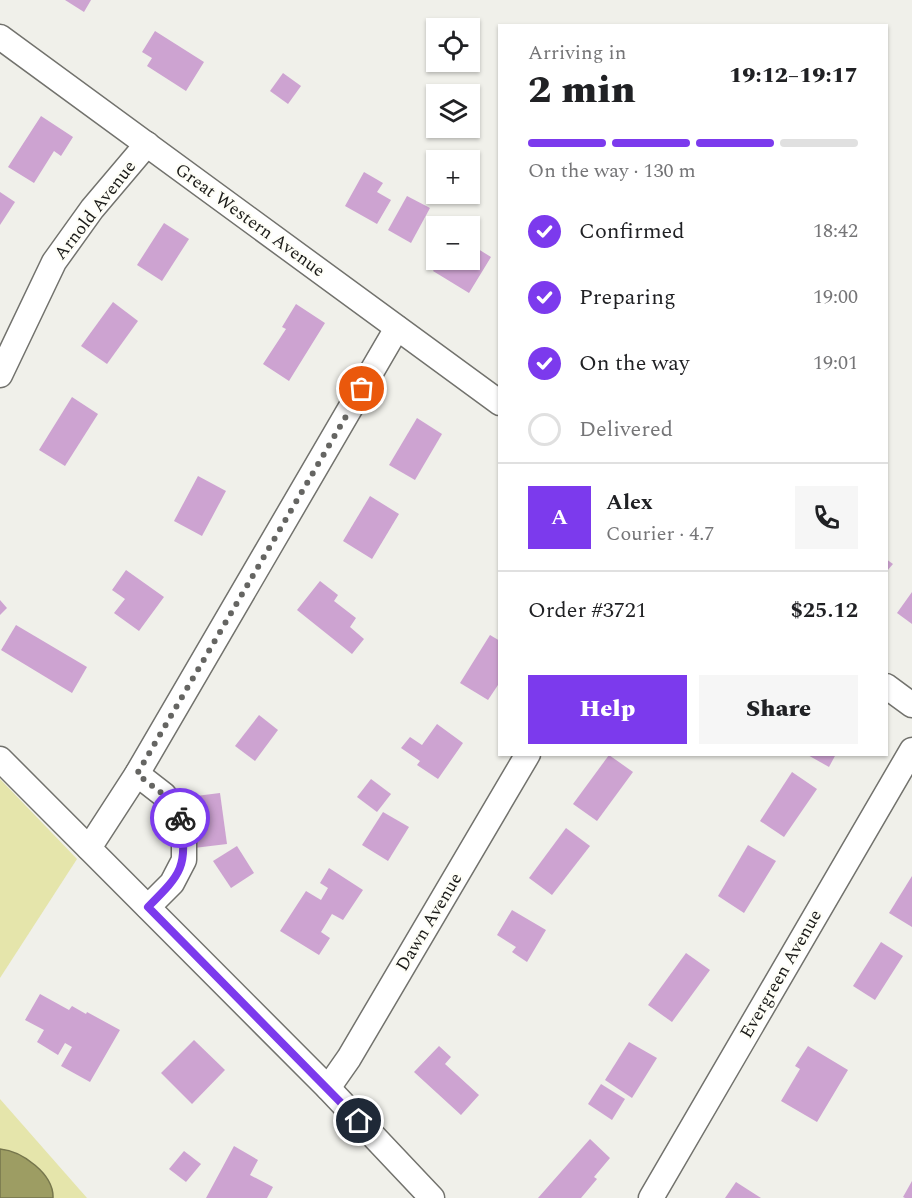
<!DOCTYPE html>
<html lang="en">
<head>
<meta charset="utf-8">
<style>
	body { margin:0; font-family:Spectral,serif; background:#f6f6f6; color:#202124; height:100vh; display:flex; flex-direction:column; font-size:22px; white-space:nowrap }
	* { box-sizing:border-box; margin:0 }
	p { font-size:20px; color:#757577 }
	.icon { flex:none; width:33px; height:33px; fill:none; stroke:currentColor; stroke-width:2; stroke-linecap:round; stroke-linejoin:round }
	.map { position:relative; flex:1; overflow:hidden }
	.sheet { position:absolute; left:498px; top:24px; width:390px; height:732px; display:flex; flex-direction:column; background:#fff; border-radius:0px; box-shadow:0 2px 4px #0004 }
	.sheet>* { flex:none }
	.fabs { position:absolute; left:426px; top:18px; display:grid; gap:12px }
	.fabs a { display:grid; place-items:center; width:54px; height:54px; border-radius:0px; background:#fff; box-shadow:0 2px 4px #0004; font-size:30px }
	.pin { position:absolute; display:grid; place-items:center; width:51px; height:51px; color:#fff; margin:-26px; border:3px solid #fff; border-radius:50%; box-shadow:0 2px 6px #0007 }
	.courier { position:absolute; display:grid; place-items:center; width:60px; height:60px; margin:-30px; border:4px solid #7c3aed; border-radius:50%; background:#fff; color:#222; box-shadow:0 2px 8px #0007 }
	.summary em { font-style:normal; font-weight:800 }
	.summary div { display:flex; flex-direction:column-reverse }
	.summary { display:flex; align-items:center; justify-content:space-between; height:102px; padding:0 30px }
	h1 { font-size:39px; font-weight:800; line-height:45px }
	.bar { display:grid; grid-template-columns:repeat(4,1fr); gap:9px 6px; align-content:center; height:72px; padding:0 30px }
	.bar i { height:8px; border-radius:4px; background:#e0e0e0 }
	.bar .active { background:#7c3aed }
	.bar p { grid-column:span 4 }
	.line { display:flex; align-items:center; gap:15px; padding:0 30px; border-top:2px solid #e0e0e0 }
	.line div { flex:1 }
	.round { display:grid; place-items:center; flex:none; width:63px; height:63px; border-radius:0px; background:#f6f6f6 }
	ol { padding:0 30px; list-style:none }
	li { display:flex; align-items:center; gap:18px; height:66px }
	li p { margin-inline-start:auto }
	li .icon { padding:6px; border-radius:50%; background:#7c3aed; color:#fff; stroke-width:4 }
	li:last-child { color:#757577 }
	li i { width:33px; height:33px; border:3px solid #e0e0e0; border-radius:50% }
	.primary-button { display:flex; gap:12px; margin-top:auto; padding:12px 30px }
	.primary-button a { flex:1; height:69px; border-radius:0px; background:#7c3aed; color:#fff; font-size:24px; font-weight:800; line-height:69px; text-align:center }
	.primary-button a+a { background:#f6f6f6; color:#202124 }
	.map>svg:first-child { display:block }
	.green { fill:#e5e5ab }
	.water { fill:#9d9d63; stroke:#76764c; stroke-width:1.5 }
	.building { fill:#cda3d1 }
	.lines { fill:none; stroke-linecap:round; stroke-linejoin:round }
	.minor-casing { stroke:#72726d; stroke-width:27 }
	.minor { stroke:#fff; stroke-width:24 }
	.done { stroke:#656562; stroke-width:6; stroke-dasharray:0 10.8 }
	.route { stroke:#7c3aed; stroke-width:8 }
	.labels { text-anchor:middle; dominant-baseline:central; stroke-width:4.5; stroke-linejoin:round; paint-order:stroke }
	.street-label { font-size:18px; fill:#1a1a18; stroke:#fefef7 }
</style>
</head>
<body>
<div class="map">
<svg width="912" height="1198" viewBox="0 0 912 1198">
	<rect width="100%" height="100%" fill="#f0f0ea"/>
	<g class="green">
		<path d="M0 779 77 859 0 978Z"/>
		<path d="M0 1099 87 1198H0Z"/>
	</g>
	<path class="water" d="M0 1149C22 1151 54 1174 53 1198H0Z"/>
	<g class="building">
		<path d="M65 0H91L84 12Z"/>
		<path d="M155 31 204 62 186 91 147 66 152 58 142 52Z"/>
		<path d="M283 73 301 86 288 104 270 91Z"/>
		<path d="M41 116 73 137 61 156 54 151 34 183 8 167Z"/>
		<path d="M364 172 383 183 377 192 391 200 377 224 345 206Z"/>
		<path d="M0 192 15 202 0 225Z"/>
		<path d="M407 196 430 208 411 243 388 230Z"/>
		<path d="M164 223 189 239 162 281 137 265Z"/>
		<path d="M470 244 491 257 469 293 433 271 440 260H470Z"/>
		<path d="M113 302 138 321 107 364 81 346Z"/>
		<path d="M296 304 325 323 289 381 263 364 286 329 282 327Z"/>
		<path d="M72 397 98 414 65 466 39 450Z"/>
		<path d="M417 418 442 434 415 480 389 465Z"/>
		<path d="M198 476 226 491 202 536 174 521Z"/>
		<path d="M370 496 399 514 372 559 343 541Z"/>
		<path d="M886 559 893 564 886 572Z"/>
		<path d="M126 570 164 597 139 631 114 613 125 599 112 590Z"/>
		<path d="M320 581 338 595 334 601 356 618 350 627 364 639 352 654 297 610Z"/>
		<path d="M912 592V624L897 613Z"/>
		<path d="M0 600 7 608 0 615Z"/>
		<path d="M16 625 87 667 72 693 1 650Z"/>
		<path d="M490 635 500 641V682L488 700 460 683Z"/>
		<path d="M259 715 278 730 255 761 235 746Z"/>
		<path d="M437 724 463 743 438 779 417 765 420 761 401 748 410 737 422 745Z"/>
		<path d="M806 754H836L829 767Z"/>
		<path d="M609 755 633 772 597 821 573 804Z"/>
		<path d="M792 772 817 789 784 837 760 821Z"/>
		<path d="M371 779 391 794 377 812 357 797Z"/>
		<path d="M220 793 227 844 194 848 188 797Z"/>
		<path d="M383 812 409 827 388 861 362 845Z"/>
		<path d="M566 828 590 846 552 895 529 878Z"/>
		<path d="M748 845 776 861 744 913 718 896Z"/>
		<path d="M237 846 254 873 231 888 213 861Z"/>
		<path d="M329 868 363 890 343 920 332 914 321 932 330 938 319 955 280 931 306 891 321 900 328 888 320 883Z"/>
		<path d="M912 876V927L889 913Z"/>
		<path d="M512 910 546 930 527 962 512 952 516 947 497 935Z"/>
		<path d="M881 942 903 956 875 1000 853 986Z"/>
		<path d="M686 953 710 970 672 1022 648 1005Z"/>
		<path d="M40 994 69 1010 72 1006 86 1014 87 1012 120 1030 90 1082 61 1066 72 1047 65 1043 58 1055 37 1042 44 1030 25 1020Z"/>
		<path d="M194 1040 225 1070 192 1104 161 1073Z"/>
		<path d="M629 1042 657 1058 632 1098 605 1080Z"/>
		<path d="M439 1046 451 1057 445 1064 479 1095 461 1115 414 1072Z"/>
		<path d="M808 1046 848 1070 817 1122 781 1101 800 1069 795 1066Z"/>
		<path d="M601 1084 625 1099 612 1120 588 1104Z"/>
		<path d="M590 1139 610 1158 594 1177 597 1179 581 1198H538Z"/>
		<path d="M234 1146 258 1160 250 1175 273 1187 267 1198H206Z"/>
		<path d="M184 1151 201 1164 186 1182 169 1169Z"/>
		<path d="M912 1181V1198H905L903 1197Z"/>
		<path d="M736 1182 761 1198H725Z"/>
	</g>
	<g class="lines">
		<g class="minor-casing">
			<g id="minor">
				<path d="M0 37 500 403"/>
				<path d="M0 375 54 262 92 209 147 144"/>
				<path d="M886 686 912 705"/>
				<path d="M0 759 328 1088 432 1198"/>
				<path d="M137 774 164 795 180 815 184 839V860L172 883 148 907"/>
				<path d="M89 848 137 774 397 328"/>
				<path d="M328 1088 349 1058 528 754"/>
				<path d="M651 1198 912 750"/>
			</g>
		</g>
		<use href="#minor" class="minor"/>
	</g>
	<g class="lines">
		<path class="done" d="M180 818 164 795 137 774 362 389"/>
		<path class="route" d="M180 818C188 867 182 873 148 907L359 1121"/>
	</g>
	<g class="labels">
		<g class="street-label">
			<text transform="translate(95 210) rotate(-52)">Arnold Avenue</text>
			<text transform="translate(250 220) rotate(36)">Great Western Avenue</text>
			<text transform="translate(429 922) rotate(-59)">Dawn Avenue</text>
			<text transform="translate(781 974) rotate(-60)">Evergreen Avenue</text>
		</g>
	</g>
</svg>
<div class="fabs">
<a><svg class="icon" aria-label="locate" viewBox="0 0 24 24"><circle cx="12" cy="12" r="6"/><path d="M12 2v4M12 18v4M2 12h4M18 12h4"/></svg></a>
<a><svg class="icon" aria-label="layers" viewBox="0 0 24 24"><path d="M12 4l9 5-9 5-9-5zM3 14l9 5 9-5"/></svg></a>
<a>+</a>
<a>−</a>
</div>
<div class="pin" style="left:362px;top:389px;background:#ea580c"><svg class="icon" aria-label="bag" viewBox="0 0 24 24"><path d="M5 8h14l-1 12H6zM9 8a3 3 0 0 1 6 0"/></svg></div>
<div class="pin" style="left:359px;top:1121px;background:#1f2937"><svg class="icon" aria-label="home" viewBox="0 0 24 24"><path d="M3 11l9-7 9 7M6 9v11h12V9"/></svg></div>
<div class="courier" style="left:180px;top:818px"><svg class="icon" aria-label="bike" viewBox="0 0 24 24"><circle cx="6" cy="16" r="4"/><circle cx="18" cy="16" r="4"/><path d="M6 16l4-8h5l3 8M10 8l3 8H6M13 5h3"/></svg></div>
<section class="sheet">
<div class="summary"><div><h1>2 min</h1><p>Arriving in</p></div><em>19:12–19:17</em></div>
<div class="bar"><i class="active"></i><i class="active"></i><i class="active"></i><i></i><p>On the way · 130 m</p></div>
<ol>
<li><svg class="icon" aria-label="check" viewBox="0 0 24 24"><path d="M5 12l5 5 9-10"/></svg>Confirmed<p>18:42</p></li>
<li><svg class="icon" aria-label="check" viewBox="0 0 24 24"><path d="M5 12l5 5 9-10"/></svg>Preparing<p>19:00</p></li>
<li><svg class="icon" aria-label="check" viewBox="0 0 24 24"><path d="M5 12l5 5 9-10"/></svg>On the way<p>19:01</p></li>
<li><i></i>Delivered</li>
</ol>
<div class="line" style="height:108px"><b class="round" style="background:#7c3aed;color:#fff">A</b><div><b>Alex</b><p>Courier · 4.7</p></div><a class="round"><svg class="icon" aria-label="phone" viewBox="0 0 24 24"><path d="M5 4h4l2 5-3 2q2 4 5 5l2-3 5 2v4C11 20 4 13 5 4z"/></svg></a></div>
<div class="line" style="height:78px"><div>Order #3721</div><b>$25.12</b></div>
<div class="primary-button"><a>Help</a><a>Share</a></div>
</section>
</div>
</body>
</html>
